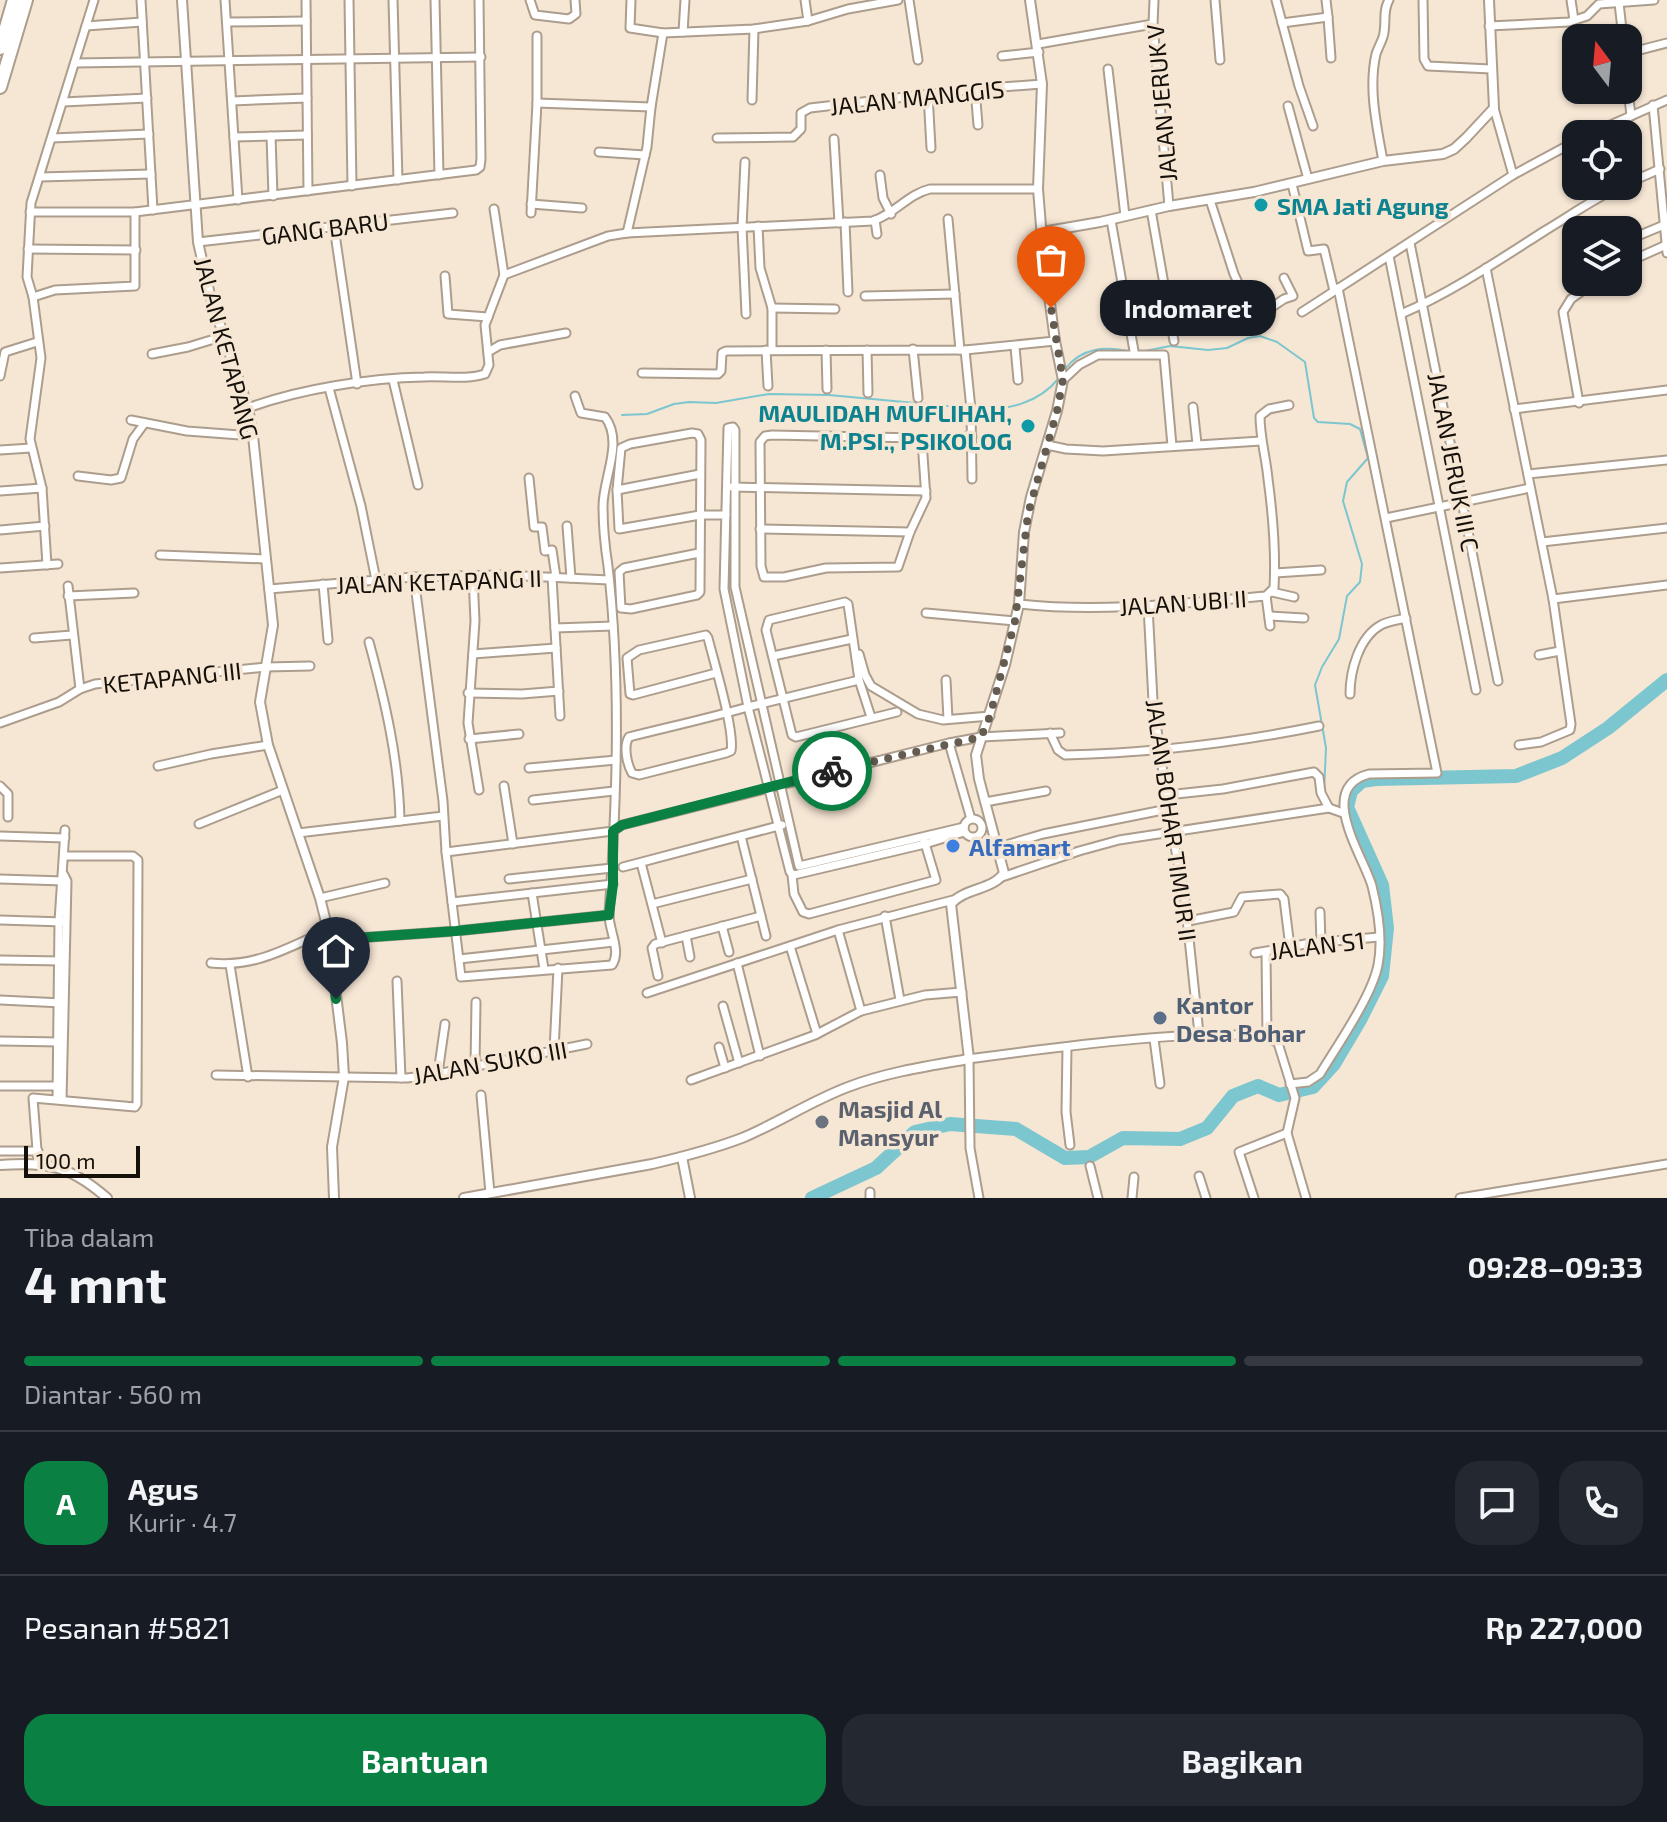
<!DOCTYPE html>
<html lang="id">
<head>
<meta charset="utf-8">
<style>
	body { margin:0; font-family:"Exo 2",sans-serif; background:#242831; color:#f1f3f6; height:100vh; display:flex; flex-direction:column; font-size:30px; white-space:nowrap }
	* { box-sizing:border-box; margin:0 }
	p { font-size:26px; color:#9ea1a6 }
	.icon { flex:none; width:44px; height:44px; fill:none; stroke:currentColor; stroke-width:2; stroke-linecap:round; stroke-linejoin:round }
	.map { position:relative; height:1198px; overflow:hidden }
	.details { display:flex; flex-direction:column; background:#171b24; flex:1 }
	.details>* { flex:none }
	.needle { width:52px; rotate:344deg }
	.buttons { position:absolute; left:1562px; top:24px; display:grid; gap:16px }
	.buttons a { display:grid; place-items:center; width:80px; height:80px; border-radius:16px; background:#171b24; box-shadow:0 2px 6px #0004; font-size:40px }
	.scale { position:absolute; left:24px; bottom:20px; width:116px; box-sizing:border-box; padding-left:8px; border:4px solid #15100a; border-top:0; font-size:22px; line-height:28px; white-space:nowrap; color:#15100a; -webkit-text-stroke:6px #f6e6d4; paint-order:stroke }
	.pin { position:absolute; display:grid; place-items:center; width:68px; height:68px; color:#fff; margin:-82px -34px; border-radius:50% 50% 50% 0; rotate:-45deg; box-shadow:0 0 8px #0007 }
	.pin .icon { rotate:45deg }
	.courier { position:absolute; display:grid; place-items:center; width:80px; height:80px; margin:-40px; border:6px solid #0b8043; border-radius:50%; background:#fff; color:#222; box-shadow:0 2px 10px #0007 }
	.bubble { position:absolute; height:56px; border-radius:24px; background:#171b24; box-shadow:0 2px 6px #0004; font-size:26px; font-weight:700; line-height:56px; text-align:center }
	.summary em { font-style:normal; font-weight:700 }
	.summary div { display:flex; flex-direction:column-reverse }
	.summary { display:flex; align-items:center; justify-content:space-between; height:136px; padding:0 24px }
	h1 { font-size:52px; font-weight:700; line-height:60px }
	.bar { display:grid; grid-template-columns:repeat(4,1fr); gap:12px 8px; align-content:center; height:96px; padding:0 24px }
	.bar i { height:10px; border-radius:6px; background:#363941 }
	.bar .active { background:#0b8043 }
	.bar p { grid-column:span 4 }
	.line { display:flex; align-items:center; gap:20px; padding:0 24px; border-top:2px solid #363941 }
	.line div { flex:1 }
	.round { display:grid; place-items:center; flex:none; width:84px; height:84px; border-radius:24px; background:#242831 }
	.action { display:flex; gap:16px; margin-top:auto; padding:16px 24px }
	.action a { flex:1; height:92px; border-radius:24px; background:#0b8043; color:#fff; font-size:32px; font-weight:700; line-height:92px; text-align:center }
	.action a+a { background:#242831; color:#f1f3f6 }
	.map>svg:first-child { display:block }
	.lines { fill:none; stroke-linecap:round; stroke-linejoin:round }
	.stream { stroke:#7bc6cf; stroke-width:2 }
	.river { stroke:#7bc6cf; stroke-width:14 }
	.minor-casing { stroke:#ac9d8d; stroke-width:11 }
	.tertiary-casing { stroke:#ac9d8d; stroke-width:12 }
	.motorway-casing { stroke:#ac9d8d; stroke-width:16 }
	.minor { stroke:#fff; stroke-width:7 }
	.tertiary { stroke:#fff; stroke-width:8 }
	.motorway { stroke:#fff; stroke-width:12 }
	.done { stroke:#645b51; stroke-width:8; stroke-dasharray:0 14.4 }
	.route { stroke:#0b8043; stroke-width:10 }
	.culture-dot { fill:#0f9aa8; stroke:#f6e6d4; stroke-width:3 }
	.shop-dot { fill:#3f7fe0; stroke:#f6e6d4; stroke-width:3 }
	.service-dot { fill:#5c6f8a; stroke:#f6e6d4; stroke-width:3 }
	.worship-dot { fill:#6b7280; stroke:#f6e6d4; stroke-width:3 }
	.labels { text-anchor:middle; dominant-baseline:central; stroke-width:7; stroke-linejoin:round; paint-order:stroke }
	.street-label { font-size:24px; fill:#15100a; stroke:#f6e6d4 }
	.culture-label { font-size:24px; font-weight:bold; fill:#0d838f; stroke:#f6e6d4; text-anchor:start }
	.shop-label { font-size:24px; font-weight:bold; fill:#366cbe; stroke:#f6e6d4; text-anchor:start }
	.service-label { font-size:24px; font-weight:bold; fill:#4e5e75; stroke:#f6e6d4; text-anchor:start }
	.worship-label { font-size:24px; font-weight:bold; fill:#5b616d; stroke:#f6e6d4; text-anchor:start }
</style>
</head>
<body>
<div class="map">
<svg width="1667" height="1198" viewBox="0 0 1667 1198">
	<rect width="100%" height="100%" fill="#f6e6d4"/>
	<g class="lines">
		<g class="stream">
			<path d="M1145 351 1170 346 1208 350 1227 348 1248 338 1260 336 1277 342 1305 362 1314 418 1318 422 1350 424 1360 429 1368 458 1347 482 1343 501 1362 564 1360 582 1347 596 1339 639 1322 667 1315 685 1326 748 1324 792"/>
			<path d="M1065 369C1082 347 1106 346 1131 352"/>
			<path d="M975 409C1008 410 1038 404 1059 378"/>
			<path d="M622 415 647 414 674 404 689 402 716 403 769 394 829 395 969 408"/>
		</g>
		<path class="river" d="M812 1198 876 1168 915 1132 950 1124 1016 1129 1065 1158 1089 1157 1123 1138 1180 1139 1207 1128 1233 1096 1258 1086 1279 1095 1313 1087 1334 1064 1360 1020 1382 976 1387 928 1382 885 1347 807 1351 791 1362 781 1376 779 1516 776 1562 758 1608 728 1667 680"/>
		<g class="minor-casing">
			<g id="minor">
				<path d="M94 0 31 203 27 277 33 297 55 290 135 286V212"/>
				<path d="M141 0 153 210"/>
				<path d="M225 0 238 200"/>
				<path d="M306 0 308 191"/>
				<path d="M349 0 352 186"/>
				<path d="M393 0 398 180"/>
				<path d="M435 0 439 175"/>
				<path d="M530 0 535 15 569 19 576 14 575 0"/>
				<path d="M631 0 630 28 663 33 754 29 808 21 848 9 898 0"/>
				<path d="M805 0 808 21"/>
				<path d="M909 0 918 60"/>
				<path d="M1154 0 1153 24 1169 206"/>
				<path d="M1215 0 1220 60"/>
				<path d="M1276 0 1299 86 1313 126"/>
				<path d="M1423 0 1424 59 1428 66 1491 69"/>
				<path d="M1571 0 1574 20"/>
				<path d="M1619 3 1623 38"/>
				<path d="M1328 17 1331 58"/>
				<path d="M227 22 306 21"/>
				<path d="M1282 23 1328 17 1326 0"/>
				<path d="M86 26 142 22"/>
				<path d="M1489 26 1569 22 1587 16 1599 4 1654 0"/>
				<path d="M683 32 685 0"/>
				<path d="M1038 44 1153 24"/>
				<path d="M1628 53 1667 43"/>
				<path d="M1002 56 1039 52"/>
				<path d="M75 63 481 57"/>
				<path d="M1108 69 1125 216"/>
				<path d="M975 89 978 125"/>
				<path d="M1628 89 1631 116"/>
				<path d="M928 94 931 148"/>
				<path d="M752 100 754 29"/>
				<path d="M232 101 307 98"/>
				<path d="M63 102 147 98"/>
				<path d="M537 103 651 107 663 33"/>
				<path d="M1653 105 1667 253"/>
				<path d="M1288 106 1308 179"/>
				<path d="M1494 108 1513 175"/>
				<path d="M1590 134 1667 100"/>
				<path d="M271 136 273 196"/>
				<path d="M234 137 307 135"/>
				<path d="M52 138 149 134"/>
				<path d="M717 138 793 137 801 129V113L810 108 975 89 1042 84"/>
				<path d="M834 139 839 223"/>
				<path d="M599 152 645 155"/>
				<path d="M1383 161C1377 127 1368 89 1376 54 1378 48 1381 43 1383 37 1387 24 1382 12 1389 0"/>
				<path d="M745 162 742 227 746 314"/>
				<path d="M880 175 883 198 891 214"/>
				<path d="M40 177 151 174"/>
				<path d="M1628 183 1660 169"/>
				<path d="M1292 184 1308 251 1324 249 1334 291"/>
				<path d="M1210 200 1234 274 1253 315"/>
				<path d="M531 204 582 208"/>
				<path d="M1151 210 1174 341"/>
				<path d="M30 212H135L476 170 480 167 481 159 479 0"/>
				<path d="M531 213 537 103V36"/>
				<path d="M948 219 960 350"/>
				<path d="M875 220 877 234"/>
				<path d="M1111 220 1134 351"/>
				<path d="M845 222 848 292"/>
				<path d="M758 226 760 268 772 308V350"/>
				<path d="M334 227 357 384"/>
				<path d="M627 233 647 147 651 107"/>
				<path d="M1628 240 1664 225"/>
				<path d="M198 242 453 213"/>
				<path d="M1410 243 1498 681"/>
				<path d="M28 249 136 250"/>
				<path d="M1389 256 1476 690"/>
				<path d="M1628 262 1666 245"/>
				<path d="M1486 268 1553 599 1571 724 1570 730 1541 742 1519 745"/>
				<path d="M504 275 608 236 627 233 873 221C896 213 908 194 930 189H1038"/>
				<path d="M445 276 448 314 488 317"/>
				<path d="M865 296 955 294"/>
				<path d="M33 297 41 358 30 439 42 488 47 565"/>
				<path d="M772 308 835 309"/>
				<path d="M1302 312 1513 175 1576 141"/>
				<path d="M1401 314C1452 292 1499 260 1546 230 1571 215 1595 198 1621 186"/>
				<path d="M1224 322 1266 311 1284 299 1293 296 1284 278"/>
				<path d="M1015 347 1018 380"/>
				<path d="M913 349 918 398"/>
				<path d="M766 350 768 386"/>
				<path d="M826 350 827 389"/>
				<path d="M867 350 868 393"/>
				<path d="M965 350 971 409 972 479"/>
				<path d="M488 352 500 345 566 333"/>
				<path d="M152 354 188 347 224 336"/>
				<path d="M642 373 718 374 721 371 722 353 726 351 965 350 1055 341"/>
				<path d="M0 376 5 352 37 342"/>
				<path d="M393 380 418 485"/>
				<path d="M1063 380 1079 365 1098 355H1164L1172 446"/>
				<path d="M329 388 361 506 376 580"/>
				<path d="M1579 403 1563 312 1571 299 1595 282"/>
				<path d="M1193 407 1197 444"/>
				<path d="M248 408C299 389 370 378 424 377 445 376 466 380 485 374L489 365 485 325 504 275 494 209"/>
				<path d="M1514 409 1667 390"/>
				<path d="M131 420 187 431 253 436"/>
				<path d="M772 435 918 438 922 441 926 498 910 532 898 567 826 568 784 577H764L761 566 760 442 765 436Z"/>
				<path d="M933 437H972"/>
				<path d="M1047 445 1066 449 1103 451 1261 441"/>
				<path d="M0 450 31 448"/>
				<path d="M1528 474 1667 460"/>
				<path d="M78 476 111 480 121 478 133 439 144 424"/>
				<path d="M529 478 534 527H542L545 551 552 550 556 577"/>
				<path d="M732 487 926 491"/>
				<path d="M617 490 700 474"/>
				<path d="M0 491 42 488"/>
				<path d="M1386 518 1530 488"/>
				<path d="M567 526 571 578"/>
				<path d="M760 529 910 532"/>
				<path d="M0 530 45 526"/>
				<path d="M1542 542 1667 528"/>
				<path d="M699 553 624 568 619 572 621 608 631 609 697 595 700 592 701 440 698 434 692 433 630 444 621 448 617 490 619 529 700 515H726"/>
				<path d="M160 555 266 559"/>
				<path d="M0 568 58 564"/>
				<path d="M1275 573 1321 570"/>
				<path d="M473 576 475 621 468 723 479 790"/>
				<path d="M414 577 443 801 446 852 461 977 612 965C622 951 608 929 609 913 617 797 621 681 608 566 605 547 603 525 603 506 603 478 624 442 605 417L581 413 575 396"/>
				<path d="M552 577 560 716"/>
				<path d="M323 584 328 640"/>
				<path d="M68 586 80 689"/>
				<path d="M269 589 414 577 503 575 609 580"/>
				<path d="M1272 592 1294 597"/>
				<path d="M68 596 134 593"/>
				<path d="M1266 596 1270 626"/>
				<path d="M1553 599 1667 585"/>
				<path d="M1019 604C1102 613 1184 603 1266 596L1274 588C1276 551 1273 516 1268 479 1266 457 1260 438 1260 416L1269 409 1289 405"/>
				<path d="M1148 606 1153 701 1168 809 1185 900 1199 1034"/>
				<path d="M926 613 1015 621"/>
				<path d="M1269 616 1304 618"/>
				<path d="M555 628 613 626"/>
				<path d="M34 638 72 635"/>
				<path d="M369 642C385 701 399 760 400 821"/>
				<path d="M473 654 556 648"/>
				<path d="M859 654 865 675 871 686 918 714 943 720 990 716"/>
				<path d="M1539 655 1560 651"/>
				<path d="M773 656 852 639"/>
				<path d="M716 673 633 695 630 694 627 658 639 650 706 635 708 638C714 662 735 731 731 751L726 753 639 775 632 773C627 764 623 746 629 737 669 727 709 718 748 707L859 680"/>
				<path d="M946 680 948 719"/>
				<path d="M468 693 522 694 559 691"/>
				<path d="M1350 694C1350 671 1359 637 1381 625 1388 621 1398 620 1406 618"/>
				<path d="M871 717 859 680 848 604 845 602 769 620 766 630 792 735 796 737 897 712"/>
				<path d="M0 723 59 702 80 689 95 684 266 667 310 666"/>
				<path d="M1050 733 1058 750 1065 755C1151 753 1235 743 1319 726"/>
				<path d="M469 739 519 734"/>
				<path d="M949 743 971 819"/>
				<path d="M158 766 211 754 268 745"/>
				<path d="M529 768 616 760"/>
				<path d="M0 786 8 794V817"/>
				<path d="M504 786 513 844"/>
				<path d="M1167 795 1223 789 1314 772 1319 777 1321 793 1329 808 1343 813"/>
				<path d="M533 800 614 791"/>
				<path d="M985 802 1046 791"/>
				<circle cx="973" cy="828" r="9"/>
				<path d="M199 824 283 790"/>
				<path d="M964 827 799 866 735 587V430L733 427 728 428 724 589 748 707 790 872 794 875 925 844 964 832"/>
				<path d="M298 833 443 816"/>
				<path d="M0 836 65 838"/>
				<path d="M741 836 766 936"/>
				<path d="M999 847 1043 834 1168 809"/>
				<path d="M446 852 613 831 622 825 949 743 981 737 1060 733"/>
				<path d="M641 863 662 943"/>
				<path d="M623 867 782 825"/>
				<path d="M792 875 794 894 803 912 809 914 936 880 924 840"/>
				<path d="M1002 877 1079 851 1119 840 1329 808"/>
				<path d="M0 879 64 881"/>
				<path d="M509 879 612 868"/>
				<path d="M532 893 544 969"/>
				<path d="M320 898 385 883"/>
				<path d="M452 902 613 884"/>
				<path d="M652 904 752 879"/>
				<path d="M1320 912 1321 943"/>
				<path d="M885 916 900 1000"/>
				<path d="M0 920 64 922"/>
				<path d="M1188 921 1234 912 1242 897 1280 894 1284 899 1290 947"/>
				<path d="M722 926 729 952"/>
				<path d="M838 930 861 1011"/>
				<path d="M686 936 690 957"/>
				<path d="M329 940 456 931 609 915"/>
				<path d="M790 946 817 1034"/>
				<path d="M1266 952 1267 1038"/>
				<path d="M1255 953 1311 943 1379 937"/>
				<path d="M459 959 614 942"/>
				<path d="M0 960 63 961"/>
				<path d="M211 963C255 968 289 947 328 930"/>
				<path d="M737 963 760 1056"/>
				<path d="M230 965 248 1077"/>
				<path d="M658 976 652 948 655 944 761 916"/>
				<path d="M397 981 401 1078"/>
				<path d="M647 993 838 930 953 900"/>
				<path d="M0 1000 62 1003"/>
				<path d="M723 1006 739 1063"/>
				<path d="M1154 1039 1160 1084"/>
				<path d="M0 1041 61 1042"/>
				<path d="M719 1047 725 1068"/>
				<path d="M1067 1047 1066 1112 1070 1145"/>
				<path d="M554 1051 558 968"/>
				<path d="M475 1066 476 1002"/>
				<path d="M438 1073 445 1024"/>
				<path d="M216 1075 407 1078 432 1075 587 1044"/>
				<path d="M691 1080 815 1035 861 1011 925 995 962 992"/>
				<path d="M1290 1084 1308 1082 1320 1074C1337 1046 1372 996 1378 965 1383 940 1378 910 1372 886 1364 857 1315 788 1369 774L1437 773 1338 288"/>
				<path d="M0 1086H60"/>
				<path d="M481 1095 490 1193"/>
				<path d="M57 1099 59 921 65 830"/>
				<path d="M62 1100 67 881 64 875"/>
				<path d="M0 1151H38"/>
				<path d="M38 1163 33 1098 135 1107 137 1104 138 860 133 856H65"/>
				<path d="M1090 1166 1098 1198"/>
				<path d="M1199 1176 1206 1198"/>
				<path d="M870 1192V1198"/>
				<path d="M979 1198 970 1148 969 1059C1021 1052 1243 1020 1278 1043L1295 1098 1287 1133 1306 1198"/>
				<path d="M1132 1198 1134 1177"/>
				<path d="M1254 1198 1239 1152 1287 1133"/>
				<path d="M1460 1198 1667 1164"/>
			</g>
		</g>
		<g class="tertiary-casing">
			<g id="tertiary">
				<path d="M182 0 198 242 210 295 248 408 253 436 273 625 260 702 268 745 320 898 328 930 342 1043 344 1077 332 1147 334 1198"/>
				<path d="M1042 232 1100 222 1169 206 1254 192 1383 161 1443 154 1454 149 1466 138 1494 108 1489 0"/>
				<path d="M682 1157 690 1198"/>
				<path d="M0 1165C49 1162 69 1165 107 1198"/>
				<path d="M464 1198 652 1164C682 1157 713 1149 742 1138 778 1123 811 1101 848 1087 887 1072 928 1066 969 1059L951 904C964 888 993 890 1004 873L979 779 976 755 1005 665 1019 604 1024 532 1031 497 1057 411 1063 380 1055 341 1043 251 1038 189 1042 84 1030 0"/>
			</g>
		</g>
		<g class="motorway-casing">
			<g id="motorway">
				<path d="M0 48 14 0"/>
				<path d="M0 87 26 0"/>
			</g>
		</g>
		<use href="#minor" class="minor"/>
		<use href="#tertiary" class="tertiary"/>
		<use href="#motorway" class="motorway"/>
	</g>
	<g class="lines">
		<path class="done" d="M832 771 981 737 990 716 1015 621 1028 514 1057 411 1063 380 1051 308"/>
		<path class="route" d="M336 999 329 940 456 931 609 915 613 884V831L622 825 832 771"/>
	</g>
	<g class="culture-dot">
		<circle cx="1261" cy="205" r="8"/>
		<circle cx="1028" cy="426" r="8"/>
	</g>
	<circle class="shop-dot" cx="953" cy="846" r="8"/>
	<circle class="service-dot" cx="1160" cy="1018" r="8"/>
	<circle class="worship-dot" cx="822" cy="1122" r="8"/>
	<g class="labels">
		<g class="street-label">
			<text transform="translate(917 97) rotate(-6)">JALAN MANGGIS</text>
			<text transform="translate(1161 103) rotate(-95)">JALAN JERUK V</text>
			<text transform="translate(325 228) rotate(-7)">GANG BARU</text>
			<text transform="translate(227 348) rotate(75)">JALAN KETAPANG</text>
			<text transform="translate(1454 462) rotate(79)">JALAN JERUK III C</text>
			<text transform="translate(439 581) rotate(-2)">JALAN KETAPANG II</text>
			<text transform="translate(1183 602) rotate(-4)">JALAN UBI II</text>
			<text transform="translate(172 677) rotate(-6)">KETAPANG III</text>
			<text transform="translate(1172 820) rotate(82)">JALAN BOHAR TIMUR II</text>
			<text transform="translate(1317 945) rotate(-7)">JALAN S1</text>
			<text transform="translate(490 1062) rotate(-10)">JALAN SUKO III</text>
		</g>
		<g class="culture-label">
			<text x="1277" y="205">SMA Jati Agung</text>
			<text x="1012" y="412" text-anchor="end">MAULIDAH MUFLIHAH,<tspan x="1012" dy="28">M.PSI., PSIKOLOG</tspan></text>
		</g>
		<g class="shop-label">
			<text x="969" y="846">Alfamart</text>
		</g>
		<g class="service-label">
			<text x="1176" y="1004">Kantor<tspan x="1176" dy="28">Desa Bohar</tspan></text>
		</g>
		<g class="worship-label">
			<text x="838" y="1108">Masjid Al<tspan x="838" dy="28">Mansyur</tspan></text>
		</g>
	</g>
</svg>
<div class="buttons">
<a><svg class="needle" viewBox="-14 -14 28 28"><path d="M0-13l5 13h-10z" fill="#e53935"/><path d="M0 13l5-13h-10z" fill="#9ea1a6"/></svg></a>
<a><svg class="icon" aria-label="locate" viewBox="0 0 24 24"><circle cx="12" cy="12" r="6"/><path d="M12 2v4M12 18v4M2 12h4M18 12h4"/></svg></a>
<a><svg class="icon" aria-label="layers" viewBox="0 0 24 24"><path d="M12 4l9 5-9 5-9-5zM3 14l9 5 9-5"/></svg></a>
</div>
<div class="scale">100 m</div>
<div class="pin" style="left:1051px;top:308px;background:#ea580c"><svg class="icon" aria-label="bag" viewBox="0 0 24 24"><path d="M5 8h14l-1 12H6zM9 8a3 3 0 0 1 6 0"/></svg></div>
<div class="pin" style="left:336px;top:999px;background:#1f2937"><svg class="icon" aria-label="home" viewBox="0 0 24 24"><path d="M3 11l9-7 9 7M6 9v11h12V9"/></svg></div>
<div class="courier" style="left:832px;top:771px"><svg class="icon" aria-label="bike" viewBox="0 0 24 24"><circle cx="6" cy="16" r="4"/><circle cx="18" cy="16" r="4"/><path d="M6 16l4-8h5l3 8M10 8l3 8H6M13 5h3"/></svg></div>
<div class="bubble" style="left:1100px;top:280px;width:176px">Indomaret</div>
</div>
<section class="details">
<div class="summary"><div><h1>4 mnt</h1><p>Tiba dalam</p></div><em>09:28–09:33</em></div>
<div class="bar"><i class="active"></i><i class="active"></i><i class="active"></i><i></i><p>Diantar · 560 m</p></div>
<div class="line" style="height:144px"><b class="round" style="background:#0b8043;color:#fff">A</b><div><b>Agus</b><p>Kurir · 4.7</p></div><a class="round"><svg class="icon" aria-label="chat" viewBox="0 0 24 24"><path d="M4 5h16v11H9l-5 4z"/></svg></a><a class="round"><svg class="icon" aria-label="phone" viewBox="0 0 24 24"><path d="M5 4h4l2 5-3 2q2 4 5 5l2-3 5 2v4C11 20 4 13 5 4z"/></svg></a></div>
<div class="line" style="height:104px"><div>Pesanan #5821</div><b>Rp 227,000</b></div>
<div class="action"><a>Bantuan</a><a>Bagikan</a></div>
</section>
</body>
</html>
